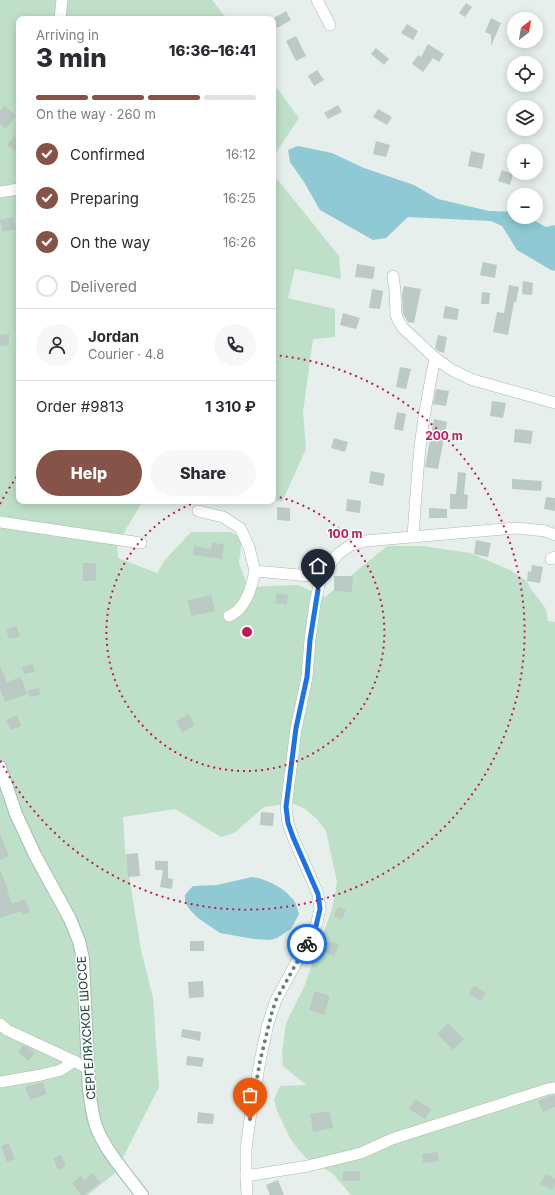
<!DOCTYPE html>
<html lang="en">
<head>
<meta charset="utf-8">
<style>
	body { margin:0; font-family:Inter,sans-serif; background:#f7f7f7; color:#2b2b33; height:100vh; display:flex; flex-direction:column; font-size:15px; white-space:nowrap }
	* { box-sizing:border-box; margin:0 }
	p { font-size:13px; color:#7c7c81 }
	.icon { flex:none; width:22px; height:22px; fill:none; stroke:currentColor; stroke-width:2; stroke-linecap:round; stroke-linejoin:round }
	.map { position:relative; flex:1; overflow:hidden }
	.details { position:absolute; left:16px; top:16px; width:260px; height:488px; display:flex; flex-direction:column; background:#fff; border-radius:8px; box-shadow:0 2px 10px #0003 }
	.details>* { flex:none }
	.needle { width:26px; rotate:31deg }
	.fabs { position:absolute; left:507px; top:12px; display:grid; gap:8px }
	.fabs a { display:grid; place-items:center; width:36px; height:36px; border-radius:50%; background:#fff; box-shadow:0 2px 10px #0003; font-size:20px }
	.pin { position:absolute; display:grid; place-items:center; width:34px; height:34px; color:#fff; margin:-41px -17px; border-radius:50% 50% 50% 0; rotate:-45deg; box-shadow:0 0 4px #0007 }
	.pin .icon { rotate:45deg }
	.courier { position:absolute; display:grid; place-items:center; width:40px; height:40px; margin:-20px; border:3px solid #1a73e8; border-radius:50%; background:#fff; color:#222; box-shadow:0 1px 5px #0007 }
	.overview em { font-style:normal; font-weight:800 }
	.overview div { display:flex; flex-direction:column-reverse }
	.overview { display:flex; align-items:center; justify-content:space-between; height:68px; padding:0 20px }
	h1 { font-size:26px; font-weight:800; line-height:30px }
	.bar { display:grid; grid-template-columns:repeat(4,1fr); gap:6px 4px; align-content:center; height:48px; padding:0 20px }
	.bar i { height:5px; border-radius:3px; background:#e1e1e2 }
	.bar .on { background:#855347 }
	.bar p { grid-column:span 4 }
	.line { display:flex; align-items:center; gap:10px; padding:0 20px; border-top:1px solid #e1e1e2 }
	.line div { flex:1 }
	.round { display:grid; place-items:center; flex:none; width:42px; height:42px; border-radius:21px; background:#f7f7f7 }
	ol { padding:0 20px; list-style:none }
	li { display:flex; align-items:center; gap:12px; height:44px }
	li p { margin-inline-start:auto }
	li .icon { padding:4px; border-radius:50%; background:#855347; color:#fff; stroke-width:4 }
	li:last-child { color:#7c7c81 }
	li i { width:22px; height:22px; border:2px solid #e1e1e2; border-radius:50% }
	.cta { display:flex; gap:8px; margin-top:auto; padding:8px 20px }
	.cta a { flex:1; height:46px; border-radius:24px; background:#855347; color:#fff; font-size:16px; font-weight:800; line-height:46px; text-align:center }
	.cta a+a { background:#f7f7f7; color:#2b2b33 }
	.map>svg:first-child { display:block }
	.green { fill:#bfe0c8 }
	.water { fill:#8ec9d4 }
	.building { fill:#bbcac4 }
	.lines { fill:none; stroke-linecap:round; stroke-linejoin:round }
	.minor-casing { stroke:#a8b8b2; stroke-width:12 }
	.secondary-casing { stroke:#a4bbb3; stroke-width:14 }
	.minor { stroke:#fff; stroke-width:11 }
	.secondary { stroke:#fff; stroke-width:12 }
	.done { stroke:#687f78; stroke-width:4; stroke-dasharray:0 7.2 }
	.route { stroke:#1a73e8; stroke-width:5 }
	.ring { fill:none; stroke:#c2185b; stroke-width:2; stroke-dasharray:2 4 }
	.labels { text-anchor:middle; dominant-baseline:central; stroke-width:3; stroke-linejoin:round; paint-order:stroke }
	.street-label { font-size:12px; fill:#24423a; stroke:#f7fbf9 }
	.centre { fill:#c2185b; stroke:#f7fbf9; stroke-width:2 }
	.ring-label { font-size:12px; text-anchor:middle; font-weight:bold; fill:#c2185b; stroke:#f7fbf9; stroke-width:3; stroke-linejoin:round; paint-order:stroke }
</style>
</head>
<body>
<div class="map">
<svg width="555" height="1195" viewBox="0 0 555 1195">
	<rect width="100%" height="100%" fill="#e6efeb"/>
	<g class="green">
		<path d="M0 0H212L227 19H19V501H143L117 544 118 558 157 573 164 561 191 532H231L242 538 239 563 248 587 298 585 325 597 387 546H423L470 553 510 570 527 581 530 588 546 609 548 621 555 622V1195H351L332 1173 306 1158 298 1149 290 1138 277 1111 274 1100 280 1086 306 1085 283 1066 282 1053 286 1023 304 987 332 909 335 895 337 882 326 831 317 819 305 809 292 803 264 807 234 833 221 837 175 809 123 817 125 850 141 950 153 998 159 1087 115 1173 88 1195H0Z"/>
		<path d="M273 83 299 118 273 157Z"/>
		<path d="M273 174 339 256 341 279 295 269 288 298 335 309V337L313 339 303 412 306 449 282 502 273 500Z"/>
	</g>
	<g class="water">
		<path d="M298 146 332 153 364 168 414 185 438 199 489 211 514 212V217H528L546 227 555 225V271L551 270 517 250 502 226 491 221 408 217 386 238 373 240 320 210 304 182 290 162 288 150Z"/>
		<path d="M252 877C268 879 286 889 295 902 297 906 298 911 299 914L291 929 277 938 270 940 254 939 220 933 198 918 190 910 185 902V895L190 889 193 886 217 885Z"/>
	</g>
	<g class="building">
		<path d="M466 3 472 7 465 17 459 13Z"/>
		<path d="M286 11 291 20 277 28 272 19Z"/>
		<path d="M491 18 501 23 491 46V35L485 32Z"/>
		<path d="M407 24 418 31 413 40 401 33Z"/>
		<path d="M296 36 306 56 296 61 286 41Z"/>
		<path d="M428 44 444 54 439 62 433 58 423 72 412 64 418 55 421 57Z"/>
		<path d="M376 48 389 59 384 65 371 54Z"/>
		<path d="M317 70 324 80 314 86 308 76Z"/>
		<path d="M338 105 342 112 328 119 324 113Z"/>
		<path d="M4 106 16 115 6 129 0 124V111Z"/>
		<path d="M378 109 392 117 387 125 373 117Z"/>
		<path d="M14 136 19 140V146L15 151 7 145Z"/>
		<path d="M376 141 390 145 386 157 373 154Z"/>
		<path d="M471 151 485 154 482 169 468 166Z"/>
		<path d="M502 170 513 174 510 185 498 181Z"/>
		<path d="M13 217 16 229 3 232 0 220Z"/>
		<path d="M483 262 497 265 495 278 480 275Z"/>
		<path d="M357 264 375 267 373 279 355 277Z"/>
		<path d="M523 281 533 283 532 295 522 294Z"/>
		<path d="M509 285 519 287 516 302H514L508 335 493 332 497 312 504 313Z"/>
		<path d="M404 286 421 289 414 323 408 322 403 314 402 293Z"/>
		<path d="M372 289 383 291 380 309 369 308Z"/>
		<path d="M482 292 490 293 489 304H481Z"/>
		<path d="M445 306 459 309 457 320 443 318Z"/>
		<path d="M343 313 360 318 356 329 340 325Z"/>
		<path d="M9 334V345L0 346V335Z"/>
		<path d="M438 335 447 337 444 353 438 351 435 348Z"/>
		<path d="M400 367 411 369 406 389 396 387Z"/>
		<path d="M436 389 449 391 446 406 433 404Z"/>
		<path d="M492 401 506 403 503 418 490 416Z"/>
		<path d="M397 412 406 414 403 431 394 429Z"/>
		<path d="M434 419 447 422 438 469 425 467Z"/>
		<path d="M515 429 533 431 531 444 514 442Z"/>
		<path d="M334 438 348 442 345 452 331 448Z"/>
		<path d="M371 471 385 474 383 486 369 483Z"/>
		<path d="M458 472 466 473 464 494 468 495 467 509H450V494H456Z"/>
		<path d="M512 479 542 481 541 491 512 489Z"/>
		<path d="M546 497 555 498V511L544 509Z"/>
		<path d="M347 499 361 501 360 513 346 511Z"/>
		<path d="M277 507 290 508V521L277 520Z"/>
		<path d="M429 508 447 509V518H429Z"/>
		<path d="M476 540 491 543 488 557 474 554Z"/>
		<path d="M212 543 224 544 222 559 193 555 194 546 211 549Z"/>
		<rect x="83" y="563" width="13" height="18"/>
		<path d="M532 565 543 567 540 583 527 581 528 571 531 572Z"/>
		<path d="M334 576H353L352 592 334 591Z"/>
		<path d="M277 593 288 595 287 605 275 603Z"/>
		<path d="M211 595 215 611 191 616 188 600Z"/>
		<path d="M17 626 20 636 9 639 6 629Z"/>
		<path d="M33 664 35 672 24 674 22 667Z"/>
		<path d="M0 666 7 682 21 677 27 694 5 702 0 689Z"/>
		<path d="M39 688 40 695 29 697 28 690Z"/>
		<path d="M189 714 195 725 182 733 176 721Z"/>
		<path d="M17 715 21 726 11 730 6 720Z"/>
		<path d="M261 812 274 813 273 826 260 825Z"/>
		<path d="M0 834 9 856 0 860Z"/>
		<path d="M138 853 140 876 128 877 126 854Z"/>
		<path d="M155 861H168V878L173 879 172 889 160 887 163 870H155Z"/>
		<path d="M0 870 8 889 7 890 12 904 25 899 30 912 23 915 21 911 0 918Z"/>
		<path d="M338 907 346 910 342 919 334 916Z"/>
		<path d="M327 940 339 945 334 956 323 951Z"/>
		<rect x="190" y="941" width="14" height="10"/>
		<path d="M203 981 204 997 189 998 188 982Z"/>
		<path d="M474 985 486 993 481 1001 469 994Z"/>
		<path d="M315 991 330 996 324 1015 309 1010Z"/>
		<path d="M448 1023 464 1039 453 1050 437 1034Z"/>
		<path d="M182 1029 201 1032 200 1041 181 1037Z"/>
		<path d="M23 1045 31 1049 35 1053 28 1061 18 1052Z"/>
		<path d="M187 1056 204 1058 202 1067 186 1065Z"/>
		<path d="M43 1082 47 1094 30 1100 25 1087Z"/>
		<path d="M555 1095V1107L543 1112 538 1101 550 1096Z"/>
		<path d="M415 1099 431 1109 425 1119 409 1109Z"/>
		<path d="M330 1111 333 1128 313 1132 310 1114Z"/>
		<path d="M198 1112 214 1114 213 1124 197 1123Z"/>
		<path d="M9 1143 15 1159 7 1162 1 1146Z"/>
		<path d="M438 1152 439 1161 423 1163 422 1154Z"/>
		<path d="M61 1155 66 1166 58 1170 53 1158Z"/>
		<rect x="343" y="1171" width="17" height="10"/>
		<path d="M93 1173 100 1183 84 1195H81L72 1183 81 1176 84 1180Z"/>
		<path d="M546 1174 555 1179V1185L552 1190 540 1184Z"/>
		<path d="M278 1180 284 1195H270L266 1185Z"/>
	</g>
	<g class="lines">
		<g class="minor-casing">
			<g id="minor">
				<path d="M317 0 330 25"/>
				<path d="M60 19 62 0"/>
				<path d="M0 192 19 189"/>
				<path d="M393 276 395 291 396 315 398 320 403 328 435 358 452 370 473 380 555 403"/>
				<path d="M198 511 223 517 240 528 249 547 255 571 321 577"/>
				<path d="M0 522 141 543"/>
				<path d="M413 537C415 507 417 478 420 448 423 418 429 388 435 358"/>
				<path d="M551 559 555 557"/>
				<path d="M229 616C233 614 237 612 240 608 249 598 252 584 255 571"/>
				<path d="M0 1024 7 1030 74 1061 89 1069"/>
				<path d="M0 1082 41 1075 61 1070 74 1061"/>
				<path d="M246 1176V1148L252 1105 260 1061 268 1024 276 1000 316 926 320 909 318 894 293 837 288 823 286 807 296 729 307 677 310 640 315 603 321 577 330 564 338 554 351 545 365 541 517 528 545 531 555 535"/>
				<path d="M247 1195 246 1176 308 1166 361 1153 392 1139 548 1089 555 1088"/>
			</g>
		</g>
		<g class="secondary-casing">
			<path id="secondary" d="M0 767 16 814 35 855 70 919 79 941 83 959 89 1090C91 1102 92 1114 96 1126 104 1149 127 1175 142 1195"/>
		</g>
		<use href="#minor" class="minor"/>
		<use href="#secondary" class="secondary"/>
	</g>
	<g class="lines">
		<path class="done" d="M250 1119 260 1061 272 1012 276 1000 307 944"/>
		<path class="route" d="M307 944 316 926 320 909 318 894 293 837 288 823 286 807 296 728 307 677 310 640 318 590"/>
	</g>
	<g class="ring">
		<path d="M274 496A139 139 0 1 1 199 501"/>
		<path d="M0 504A278 278 0 0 1 18 475M274 355A278 278 0 1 1 0 760"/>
	</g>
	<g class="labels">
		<g class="street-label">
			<text transform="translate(86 1028) rotate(-94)">СЕРГЕЛЯХСКОЕ ШОССЕ</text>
		</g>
	</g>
	<circle cx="247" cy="632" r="6" class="centre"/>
	<g class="ring-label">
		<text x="444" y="440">200 m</text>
		<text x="345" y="538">100 m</text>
	</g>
</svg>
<div class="fabs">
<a><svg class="needle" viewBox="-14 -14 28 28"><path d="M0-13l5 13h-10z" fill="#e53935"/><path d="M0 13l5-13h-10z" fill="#7c7c81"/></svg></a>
<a><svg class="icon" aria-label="locate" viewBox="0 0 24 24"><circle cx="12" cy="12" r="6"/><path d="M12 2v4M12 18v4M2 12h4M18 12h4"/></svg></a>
<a><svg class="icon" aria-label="layers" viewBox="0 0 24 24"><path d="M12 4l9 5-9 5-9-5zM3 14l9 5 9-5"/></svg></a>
<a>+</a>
<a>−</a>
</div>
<div class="pin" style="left:250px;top:1119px;background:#ea580c"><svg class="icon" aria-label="bag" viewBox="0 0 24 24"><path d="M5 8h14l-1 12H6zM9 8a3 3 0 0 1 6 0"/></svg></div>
<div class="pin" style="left:318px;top:590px;background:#1f2937"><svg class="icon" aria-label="home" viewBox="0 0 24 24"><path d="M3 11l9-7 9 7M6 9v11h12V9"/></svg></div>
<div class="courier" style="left:307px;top:944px"><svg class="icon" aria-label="bike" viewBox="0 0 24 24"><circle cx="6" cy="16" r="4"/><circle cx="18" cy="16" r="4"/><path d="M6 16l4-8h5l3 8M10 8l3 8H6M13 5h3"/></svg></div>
<section class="details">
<div class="overview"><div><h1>3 min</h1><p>Arriving in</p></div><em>16:36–16:41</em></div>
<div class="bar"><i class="on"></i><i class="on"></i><i class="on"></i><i></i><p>On the way · 260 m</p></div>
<ol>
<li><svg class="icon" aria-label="check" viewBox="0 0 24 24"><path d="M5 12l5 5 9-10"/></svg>Confirmed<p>16:12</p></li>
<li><svg class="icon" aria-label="check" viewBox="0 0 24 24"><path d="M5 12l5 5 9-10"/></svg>Preparing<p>16:25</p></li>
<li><svg class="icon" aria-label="check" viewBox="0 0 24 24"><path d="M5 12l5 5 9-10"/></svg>On the way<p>16:26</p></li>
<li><i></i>Delivered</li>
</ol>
<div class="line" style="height:72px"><a class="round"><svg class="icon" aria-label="person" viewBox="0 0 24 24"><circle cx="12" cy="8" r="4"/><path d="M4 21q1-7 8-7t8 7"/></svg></a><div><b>Jordan</b><p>Courier · 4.8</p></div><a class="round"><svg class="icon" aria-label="phone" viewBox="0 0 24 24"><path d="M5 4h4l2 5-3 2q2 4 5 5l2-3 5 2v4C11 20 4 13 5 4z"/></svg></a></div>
<div class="line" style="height:52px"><div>Order #9813</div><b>1 310 ₽</b></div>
<div class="cta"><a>Help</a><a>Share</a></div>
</section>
</div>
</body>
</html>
